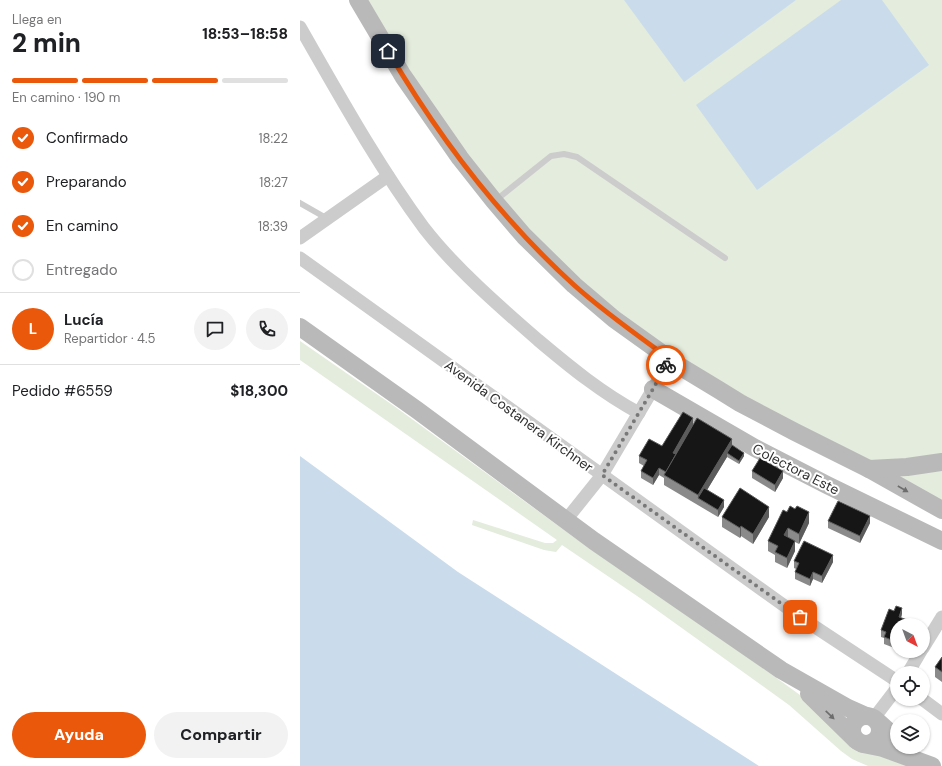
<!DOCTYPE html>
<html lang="es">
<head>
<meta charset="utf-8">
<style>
	body { margin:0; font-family:"DM Sans",sans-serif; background:#f2f2f2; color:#202124; height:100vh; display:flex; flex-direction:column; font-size:15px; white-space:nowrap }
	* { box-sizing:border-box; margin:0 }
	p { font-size:13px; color:#757577 }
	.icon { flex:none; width:22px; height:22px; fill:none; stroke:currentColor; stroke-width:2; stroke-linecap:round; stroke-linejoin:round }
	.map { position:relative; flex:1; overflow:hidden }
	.drawer { display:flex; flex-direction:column; background:#fff; width:300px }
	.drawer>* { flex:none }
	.needle { width:26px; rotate:139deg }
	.controls { position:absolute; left:590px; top:618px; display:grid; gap:8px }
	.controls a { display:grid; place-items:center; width:40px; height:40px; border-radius:50%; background:#fff; box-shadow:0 1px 3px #0004; font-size:20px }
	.pin { position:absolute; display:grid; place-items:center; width:34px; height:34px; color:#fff; margin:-17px; border-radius:8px; box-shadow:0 2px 6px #0006 }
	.courier { position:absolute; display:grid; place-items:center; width:40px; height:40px; margin:-20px; border:3px solid #ea580c; border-radius:50%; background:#fff; color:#222; box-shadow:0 1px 5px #0007 }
	.head em { font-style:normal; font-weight:800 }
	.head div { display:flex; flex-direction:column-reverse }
	.head { display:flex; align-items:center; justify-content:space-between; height:68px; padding:0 12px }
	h1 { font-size:26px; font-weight:800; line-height:30px }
	.bar { display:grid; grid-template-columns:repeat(4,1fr); gap:6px 4px; align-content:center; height:48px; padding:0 12px }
	.bar i { height:5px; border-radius:3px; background:#e0e0e0 }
	.bar .active { background:#ea580c }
	.bar p { grid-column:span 4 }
	.line { display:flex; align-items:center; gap:10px; padding:0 12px; border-top:1px solid #e0e0e0 }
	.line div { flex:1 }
	.round { display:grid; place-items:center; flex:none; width:42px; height:42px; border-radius:21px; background:#f2f2f2 }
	ol { padding:0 12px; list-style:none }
	li { display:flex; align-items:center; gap:12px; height:44px }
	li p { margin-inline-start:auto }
	li .icon { padding:4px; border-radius:50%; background:#ea580c; color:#fff; stroke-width:4 }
	li:last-child { color:#757577 }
	li i { width:22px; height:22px; border:2px solid #e0e0e0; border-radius:50% }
	.button { display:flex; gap:8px; margin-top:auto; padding:8px 12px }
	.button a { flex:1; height:46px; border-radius:24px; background:#ea580c; color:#fff; font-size:16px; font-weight:800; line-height:46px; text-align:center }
	.button a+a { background:#f2f2f2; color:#202124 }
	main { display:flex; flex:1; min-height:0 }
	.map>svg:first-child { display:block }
	.green { fill:#e4ecdd }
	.water { fill:#cadceb }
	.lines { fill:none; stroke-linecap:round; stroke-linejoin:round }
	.lane { stroke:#ccc; stroke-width:6 }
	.street { stroke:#ccc; stroke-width:13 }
	.secondary { stroke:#b9b9b9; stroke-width:18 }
	.wall { fill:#8a8a8a }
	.shaded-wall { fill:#5c5c5c }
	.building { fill:#161616; stroke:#5c5c5c }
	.oneway { fill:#6d6d6d }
	.done { stroke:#787878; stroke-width:4; stroke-dasharray:0 7.2 }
	.route { stroke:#ea580c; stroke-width:5 }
	.labels { text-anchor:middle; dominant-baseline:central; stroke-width:4; stroke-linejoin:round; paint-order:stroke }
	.street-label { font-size:14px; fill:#2f2f2f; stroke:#fff }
</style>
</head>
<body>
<main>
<section class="drawer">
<div class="head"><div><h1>2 min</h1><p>Llega en</p></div><em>18:53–18:58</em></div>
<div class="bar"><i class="active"></i><i class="active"></i><i class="active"></i><i></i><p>En camino · 190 m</p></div>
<ol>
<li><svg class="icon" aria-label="check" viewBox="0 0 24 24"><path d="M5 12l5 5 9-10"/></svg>Confirmado<p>18:22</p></li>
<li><svg class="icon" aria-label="check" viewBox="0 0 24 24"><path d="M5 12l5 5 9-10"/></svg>Preparando<p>18:27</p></li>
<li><svg class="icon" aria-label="check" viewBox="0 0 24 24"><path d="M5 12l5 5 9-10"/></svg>En camino<p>18:39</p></li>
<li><i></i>Entregado</li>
</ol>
<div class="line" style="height:72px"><b class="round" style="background:#ea580c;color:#fff">L</b><div><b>Lucía</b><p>Repartidor · 4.5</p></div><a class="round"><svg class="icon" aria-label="chat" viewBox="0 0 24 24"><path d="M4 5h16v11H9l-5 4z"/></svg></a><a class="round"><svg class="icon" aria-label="phone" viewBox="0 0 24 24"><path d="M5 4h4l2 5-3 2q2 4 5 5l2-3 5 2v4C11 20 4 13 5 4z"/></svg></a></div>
<div class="line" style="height:52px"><div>Pedido #6559</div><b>$18,300</b></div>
<div class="button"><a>Ayuda</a><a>Compartir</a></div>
</section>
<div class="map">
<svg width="642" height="766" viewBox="0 0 642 766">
	<rect width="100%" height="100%" fill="#fff"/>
	<g class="green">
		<path d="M59 0H642V511L361 353 194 201Z"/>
		<path d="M0 341 94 406 275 538 421 638 500 695 534 725 607 766H568L552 759 541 751 489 705 471 692 340 598 262 545 256 552 244 550 172 525 173 520 245 543H253L257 540 0 360Z"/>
	</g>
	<g class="water">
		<path d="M324 0H496L384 82Z"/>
		<path d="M541 0H582L629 65 457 190 396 105Z"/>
		<path d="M0 456 158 572 459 766H0Z"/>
	</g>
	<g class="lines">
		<g class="lane">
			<path d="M196 200 251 156 264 154 277 157 425 258"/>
			<path d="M0 203 28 219"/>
		</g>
		<g class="street">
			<path d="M0 27C39 95 77 164 124 228 155 268 200 307 238 340 270 367 302 393 339 413"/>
			<path d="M0 238 88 176"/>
			<path d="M0 258 500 617 597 681"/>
			<path d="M266 520 302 475 353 389 370 359"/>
			<path d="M623 648 642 617"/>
			<path d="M608 673 621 651"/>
			<path d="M622 699 642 714"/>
			<path d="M574 718 597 688"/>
		</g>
		<g class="secondary">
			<path d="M58 0 103 76 160 158 194 201 224 236 274 285 314 319 381 367 419 390 440 403 495 432 569 469 642 510"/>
			<path d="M0 327 117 410 294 541 481 670 548 708 566 716"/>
			<path d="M353 389 455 448 527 485 642 541"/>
			<path d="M569 469 607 467 642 462"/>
			<path d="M509 694 556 740"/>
			<circle cx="566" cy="730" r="14"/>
			<path d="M577 721 597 739"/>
			<path d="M563 744 583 748 632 766"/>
		</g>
	</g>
	<g class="wall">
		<path d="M393 425 432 445 444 456 439 464 427 457 407 490 424 507 418 517 364 485V478L359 475 353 485 341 478V471L344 466 339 463V456L362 446Z"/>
		<path d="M452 471 483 478 475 492 452 478Z"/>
		<path d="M487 512 509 523 499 544 495 542V551L487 568 475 562V555L468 551V541Z"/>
		<path d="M422 517H469L453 544 441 536 440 538 422 527Z"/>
		<path d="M528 521 570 523 560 543 528 528Z"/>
		<path d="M494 561 533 562 522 583 513 579 510 586 495 579V572L496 569 494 568Z"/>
		<path d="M602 614 601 618 610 625H597V649L584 644V638L581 637V630Z"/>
		<path d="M642 657V682L635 677V667Z"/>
	</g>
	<g class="shaded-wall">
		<path d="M393 418V425L373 459V453Z"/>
		<path d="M432 439V449L427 453V457L401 500 398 498V495Z"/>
		<path d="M444 453V456L439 464V461Z"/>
		<path d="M359 468V475L353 485V478Z"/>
		<path d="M483 471V478L475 492V485Z"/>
		<path d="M424 500V507L418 517V510Z"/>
		<path d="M469 507V517L453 544V534Z"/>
		<path d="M509 512V523L499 544V534Z"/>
		<path d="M570 516V523L560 543V536Z"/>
		<path d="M441 526V536L440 538V528Z"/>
		<path d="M488 528V538L484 535Z"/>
		<path d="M495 541V551L487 568V558Z"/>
		<path d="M533 555V562L522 583V576Z"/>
		<path d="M513 572V579L510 586V579Z"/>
		<path d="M602 608V614L599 624V617Z"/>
	</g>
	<g class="building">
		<path d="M383 412 393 418 373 453 376 454 366 472 359 468 353 478 341 471 347 460 339 456 349 439 362 446Z"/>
		<path d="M397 418 432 439 398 495 364 475Z"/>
		<path d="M432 445 444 453 439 461 427 453Z"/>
		<path d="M460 458 483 471 475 485 452 471Z"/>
		<path d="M404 488 424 500 418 510 398 498Z"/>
		<path d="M440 488 469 507 453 534 441 526 440 528 422 517Z"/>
		<path d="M538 501 570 516 560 536 528 521Z"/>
		<path d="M490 506 495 509 497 506 509 512 499 534 488 528 484 535 495 541 487 558 475 552 478 546 468 541 483 510 487 512Z"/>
		<path d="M504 541 533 555 522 576 513 572 510 579 495 572 499 563 494 561Z"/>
		<path d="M596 606 602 608 599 617 610 621 608 625H597V642L584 637 586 632 581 630 589 609 594 611Z"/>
		<path d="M642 657V672L635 667Z"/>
	</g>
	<defs><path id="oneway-solid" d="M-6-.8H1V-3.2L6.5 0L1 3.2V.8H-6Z"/></defs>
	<g class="oneway">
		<use href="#oneway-solid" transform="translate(603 489) rotate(30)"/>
		<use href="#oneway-solid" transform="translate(530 715) rotate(44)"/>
	</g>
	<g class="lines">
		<path class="done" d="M366 365 353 389 302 475 500 617"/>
		<path class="route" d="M88 51C138 136 200 218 274 285 304 312 337 335 370 359L366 365"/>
	</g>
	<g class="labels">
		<g class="street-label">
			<text transform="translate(219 416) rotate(36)">Avenida Costanera Kirchner</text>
			<text transform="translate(496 469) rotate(27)">Colectora Este</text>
		</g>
	</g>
</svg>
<div class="controls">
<a><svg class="needle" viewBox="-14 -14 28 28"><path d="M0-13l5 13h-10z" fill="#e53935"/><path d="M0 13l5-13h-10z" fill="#757577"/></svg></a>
<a><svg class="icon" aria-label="locate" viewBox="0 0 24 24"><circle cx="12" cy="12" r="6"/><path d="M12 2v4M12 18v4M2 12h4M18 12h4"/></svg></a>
<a><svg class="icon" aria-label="layers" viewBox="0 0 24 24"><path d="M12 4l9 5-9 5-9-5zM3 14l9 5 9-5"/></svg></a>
</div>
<div class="pin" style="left:500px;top:617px;background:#ea580c"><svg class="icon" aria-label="bag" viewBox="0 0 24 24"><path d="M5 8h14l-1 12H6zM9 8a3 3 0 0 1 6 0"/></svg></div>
<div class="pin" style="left:88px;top:51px;background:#1f2937"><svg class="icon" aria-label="home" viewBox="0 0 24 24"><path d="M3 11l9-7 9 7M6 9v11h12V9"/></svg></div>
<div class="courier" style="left:366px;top:365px"><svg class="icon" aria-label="bike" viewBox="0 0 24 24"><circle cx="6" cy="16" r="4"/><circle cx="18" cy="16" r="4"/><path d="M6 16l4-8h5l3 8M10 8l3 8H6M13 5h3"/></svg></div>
</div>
</main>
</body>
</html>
